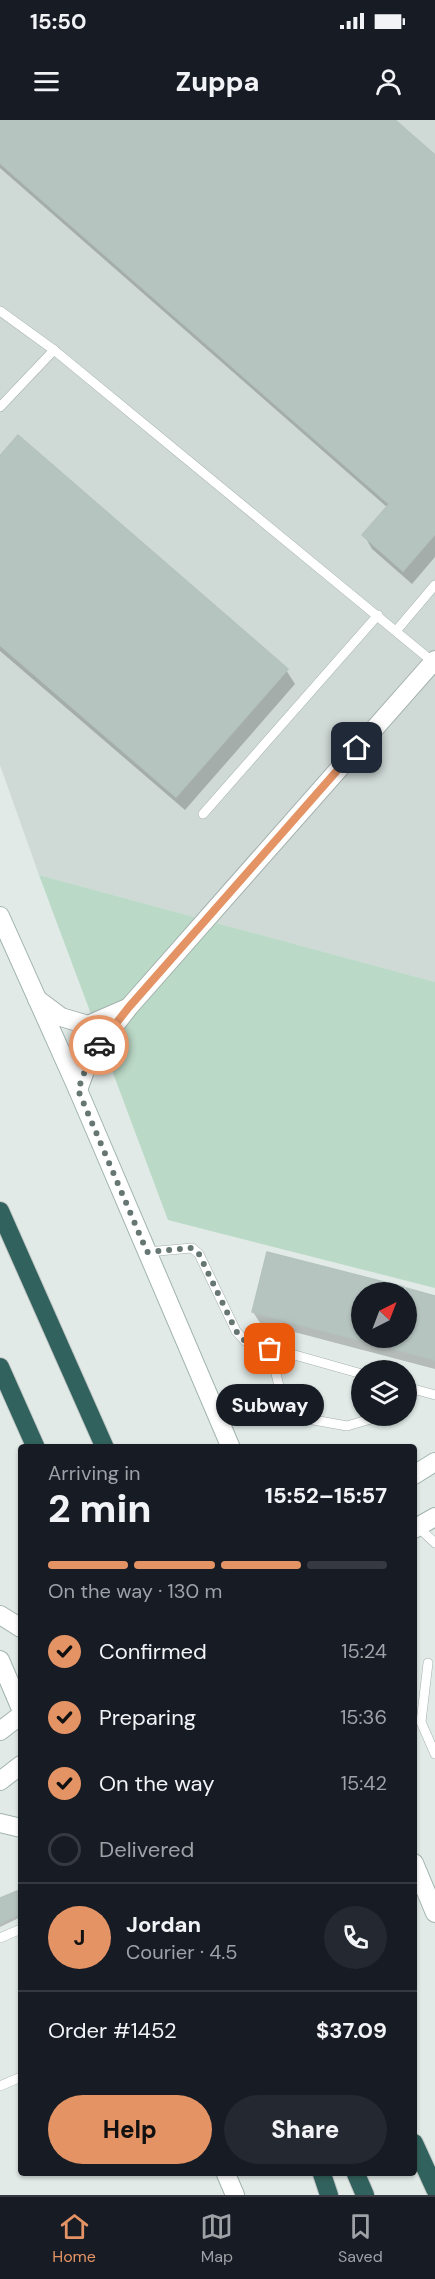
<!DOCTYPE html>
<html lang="en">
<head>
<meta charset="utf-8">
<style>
	body { margin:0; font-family:"DM Sans",sans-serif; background:#242831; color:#f1f3f6; height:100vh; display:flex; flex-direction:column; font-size:22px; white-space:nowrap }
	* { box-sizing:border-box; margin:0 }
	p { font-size:20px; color:#9ea1a6 }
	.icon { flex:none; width:33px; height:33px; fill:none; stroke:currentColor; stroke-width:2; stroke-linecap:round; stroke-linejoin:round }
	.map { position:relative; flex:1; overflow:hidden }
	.drawer { position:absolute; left:18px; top:1324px; width:399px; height:732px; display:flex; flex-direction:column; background:#171b24; border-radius:6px; box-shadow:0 2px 4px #0004 }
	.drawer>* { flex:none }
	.needle { width:39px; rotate:42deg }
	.fabs { position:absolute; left:351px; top:1162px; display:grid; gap:12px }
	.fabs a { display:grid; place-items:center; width:66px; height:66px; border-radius:50%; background:#171b24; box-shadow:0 2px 4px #0004; font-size:30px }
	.pin { position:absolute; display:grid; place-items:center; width:51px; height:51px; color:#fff; margin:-26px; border-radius:12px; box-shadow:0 3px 9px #0006 }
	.courier { position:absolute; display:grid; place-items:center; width:60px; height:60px; margin:-30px; border:4px solid #e49364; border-radius:50%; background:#fff; color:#222; box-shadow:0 2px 8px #0007 }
	.bubble { position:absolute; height:42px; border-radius:21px; background:#171b24; box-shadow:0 2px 4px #0004; font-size:20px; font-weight:800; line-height:42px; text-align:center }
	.summary em { font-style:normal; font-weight:800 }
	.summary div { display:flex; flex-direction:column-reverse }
	.summary { display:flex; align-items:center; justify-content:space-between; height:102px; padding:0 30px }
	h1 { font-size:39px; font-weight:800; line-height:45px }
	.bar { display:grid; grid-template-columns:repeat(4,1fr); gap:9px 6px; align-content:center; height:72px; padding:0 30px }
	.bar i { height:8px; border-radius:4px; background:#363941 }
	.bar .active { background:#e49364 }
	.bar p { grid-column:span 4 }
	.line { display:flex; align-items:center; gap:15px; padding:0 30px; border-top:2px solid #363941 }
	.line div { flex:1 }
	.round { display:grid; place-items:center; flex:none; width:63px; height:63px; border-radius:32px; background:#242831 }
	ol { padding:0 30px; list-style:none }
	li { display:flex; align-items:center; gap:18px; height:66px }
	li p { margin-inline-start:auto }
	li .icon { padding:6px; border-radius:50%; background:#e49364; color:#111; stroke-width:4 }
	li:last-child { color:#9ea1a6 }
	li i { width:33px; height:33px; border:3px solid #363941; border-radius:50% }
	.primary-button { display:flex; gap:12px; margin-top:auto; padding:12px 30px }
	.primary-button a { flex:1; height:69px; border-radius:36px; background:#e49364; color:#111; font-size:24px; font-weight:800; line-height:69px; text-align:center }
	.primary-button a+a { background:#242831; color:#f1f3f6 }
	.status { display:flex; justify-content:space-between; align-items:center; height:42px; padding:0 30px; background:#171b24; direction:ltr }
	.status svg { height:16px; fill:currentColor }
	header { display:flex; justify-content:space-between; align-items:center; height:78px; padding:0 30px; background:#171b24; font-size:27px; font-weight:800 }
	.dock { display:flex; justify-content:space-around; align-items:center; height:84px; border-top:2px solid #363941; background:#171b24; font-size:16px; color:#9ea1a6 }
	.dock a { display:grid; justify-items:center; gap:3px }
	.dock .active { color:#e49364 }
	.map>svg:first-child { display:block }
	.built { fill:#cfd9d6 }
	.green { fill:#bbd9c7 }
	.shadow { fill:#0003; fill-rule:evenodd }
	.building { fill:#b6c4c0; stroke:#b4c3be; stroke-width:1.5 }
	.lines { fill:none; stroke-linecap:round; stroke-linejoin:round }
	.service-casing { stroke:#a4b1ae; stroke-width:10 }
	.minor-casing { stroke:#a4b1ae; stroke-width:20 }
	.secondary-casing { stroke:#a1b4af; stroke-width:20 }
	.motorway-casing { stroke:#c1c7c6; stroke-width:20 }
	.service { stroke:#fff; stroke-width:9 }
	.minor { stroke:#fff; stroke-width:18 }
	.secondary { stroke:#fff; stroke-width:18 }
	.motorway { stroke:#32625d; stroke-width:18 }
	.done { stroke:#667673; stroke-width:6; stroke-dasharray:0 10.8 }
	.route { stroke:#e49364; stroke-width:8 }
</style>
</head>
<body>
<div class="status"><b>15:50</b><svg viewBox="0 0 49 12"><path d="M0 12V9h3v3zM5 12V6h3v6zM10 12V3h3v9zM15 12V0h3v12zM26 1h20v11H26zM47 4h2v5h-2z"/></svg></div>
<header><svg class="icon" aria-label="menu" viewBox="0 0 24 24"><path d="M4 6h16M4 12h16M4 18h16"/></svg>Zuppa<svg class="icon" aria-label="person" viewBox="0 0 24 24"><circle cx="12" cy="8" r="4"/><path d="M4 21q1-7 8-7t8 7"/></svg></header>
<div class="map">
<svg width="435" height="2075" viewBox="0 0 435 2075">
	<rect width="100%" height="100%" fill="#e1eae7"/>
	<path class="built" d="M0 0H435V862L39 755 0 645Z"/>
	<path class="green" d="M39 755 435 862V1168L168 1100Z"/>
	<g class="shadow">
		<path d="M0 0H393L435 37V437L412 464 372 429 364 415 388 388 0 48Z"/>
		<path d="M0 338 286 550 295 564 185 690 0 531Z"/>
		<path d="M268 1134 435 1177V1249L260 1203 253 1192ZM362 1173H406V1218H362Z"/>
		<path d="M0 1780 21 1782V1797L0 1807Z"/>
	</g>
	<g class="building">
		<path d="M0 0H395L435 35V414L403 451 362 415 389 384 0 43Z"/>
		<path d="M18 315 288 549 176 677 0 525V336Z"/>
		<path d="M267 1132 404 1167 403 1173H362V1221L252 1192Z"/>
		<path d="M406 1168 435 1176V1240L372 1223 373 1218H406Z"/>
		<path d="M17 1771 21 1780V1793L0 1803V1778Z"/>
	</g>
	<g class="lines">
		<g class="service-casing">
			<g id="service">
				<path d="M0 191 54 230"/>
				<path d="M0 287 54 230 433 542"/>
				<path d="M396 511 435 465"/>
				<path d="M203 694 378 495"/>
				<path d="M147 1132 192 1128 199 1134 236 1211 245 1221 362 1254"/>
				<path d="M270 1229 286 1295 347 1306 381 1296"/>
				<path d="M406 1267 435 1275"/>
				<path d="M418 1407 435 1423"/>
				<path d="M428 1543 421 1602 435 1634"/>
				<path d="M0 1818 21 1809"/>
				<path d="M0 1966 21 1957"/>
			</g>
		</g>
		<g class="minor-casing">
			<g id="minor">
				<path d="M37 879 61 897 88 905 125 889"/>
				<path d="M78 970 90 937 129 887 435 540"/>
			</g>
		</g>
		<g class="secondary-casing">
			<g id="secondary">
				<path d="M0 796 78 970 231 1328"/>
				<path d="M414 1355 435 1342"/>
				<path d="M414 1409 435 1397"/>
				<path d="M0 1495 21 1508"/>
				<path d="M0 1540 21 1589"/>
				<path d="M0 1611 21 1595"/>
				<path d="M0 1661 21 1645"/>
				<path d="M0 1703 21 1708"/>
				<path d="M414 1743 435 1793"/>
				<path d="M226 2054 235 2075"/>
			</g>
		</g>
		<g class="motorway-casing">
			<g id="motorway">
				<path d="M0 1091 105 1328"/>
				<path d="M0 1247 36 1328"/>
				<path d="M414 2023 435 2069"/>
				<path d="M322 2054 329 2075"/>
				<path d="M356 2054 365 2075"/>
			</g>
		</g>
		<use href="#service" class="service"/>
		<use href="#minor" class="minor"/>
		<use href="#secondary" class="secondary"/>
		<use href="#motorway" class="motorway"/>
	</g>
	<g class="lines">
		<path class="done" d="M99 925 90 937 78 970 147 1132 192 1128 199 1134 236 1211 245 1221 270 1229"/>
		<path class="route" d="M99 925 129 887 357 628"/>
	</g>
</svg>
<div class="fabs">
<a><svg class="needle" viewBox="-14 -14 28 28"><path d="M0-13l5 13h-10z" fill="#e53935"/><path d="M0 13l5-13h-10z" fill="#9ea1a6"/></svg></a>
<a><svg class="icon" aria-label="layers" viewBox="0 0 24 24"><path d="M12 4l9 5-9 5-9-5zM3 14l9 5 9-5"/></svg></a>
</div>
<div class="pin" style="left:270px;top:1229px;background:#ea580c"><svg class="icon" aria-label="bag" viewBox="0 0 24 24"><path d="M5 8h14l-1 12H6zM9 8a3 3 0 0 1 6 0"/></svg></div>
<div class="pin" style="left:357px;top:628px;background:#1f2937"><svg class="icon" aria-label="home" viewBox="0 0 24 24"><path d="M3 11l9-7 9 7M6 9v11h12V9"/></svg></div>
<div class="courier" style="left:99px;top:925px"><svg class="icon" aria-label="car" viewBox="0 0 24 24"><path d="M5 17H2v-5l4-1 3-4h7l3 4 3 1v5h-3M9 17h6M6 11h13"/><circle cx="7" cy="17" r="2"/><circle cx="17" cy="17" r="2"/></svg></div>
<div class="bubble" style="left:216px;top:1264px;width:108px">Subway</div>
<section class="drawer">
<div class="summary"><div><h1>2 min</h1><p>Arriving in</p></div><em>15:52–15:57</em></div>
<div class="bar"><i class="active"></i><i class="active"></i><i class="active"></i><i></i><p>On the way · 130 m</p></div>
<ol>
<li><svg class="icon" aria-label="check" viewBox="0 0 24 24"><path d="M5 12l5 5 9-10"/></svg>Confirmed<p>15:24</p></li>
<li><svg class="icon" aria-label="check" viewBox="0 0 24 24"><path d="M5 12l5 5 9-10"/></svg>Preparing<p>15:36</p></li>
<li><svg class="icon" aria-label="check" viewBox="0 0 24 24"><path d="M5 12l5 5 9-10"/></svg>On the way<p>15:42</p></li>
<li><i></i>Delivered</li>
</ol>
<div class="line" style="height:108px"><b class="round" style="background:#e49364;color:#111">J</b><div><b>Jordan</b><p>Courier · 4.5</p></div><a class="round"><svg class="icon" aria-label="phone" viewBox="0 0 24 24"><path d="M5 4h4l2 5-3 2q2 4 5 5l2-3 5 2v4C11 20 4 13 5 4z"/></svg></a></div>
<div class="line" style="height:78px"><div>Order #1452</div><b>$37.09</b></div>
<div class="primary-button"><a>Help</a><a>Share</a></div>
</section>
</div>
<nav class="dock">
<a class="active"><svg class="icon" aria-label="home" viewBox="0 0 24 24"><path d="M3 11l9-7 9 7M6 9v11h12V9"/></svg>Home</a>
<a><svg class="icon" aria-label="map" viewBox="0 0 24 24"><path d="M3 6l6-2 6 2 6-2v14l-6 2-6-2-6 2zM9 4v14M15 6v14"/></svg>Map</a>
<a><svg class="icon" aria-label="saved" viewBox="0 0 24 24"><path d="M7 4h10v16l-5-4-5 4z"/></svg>Saved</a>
</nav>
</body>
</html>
